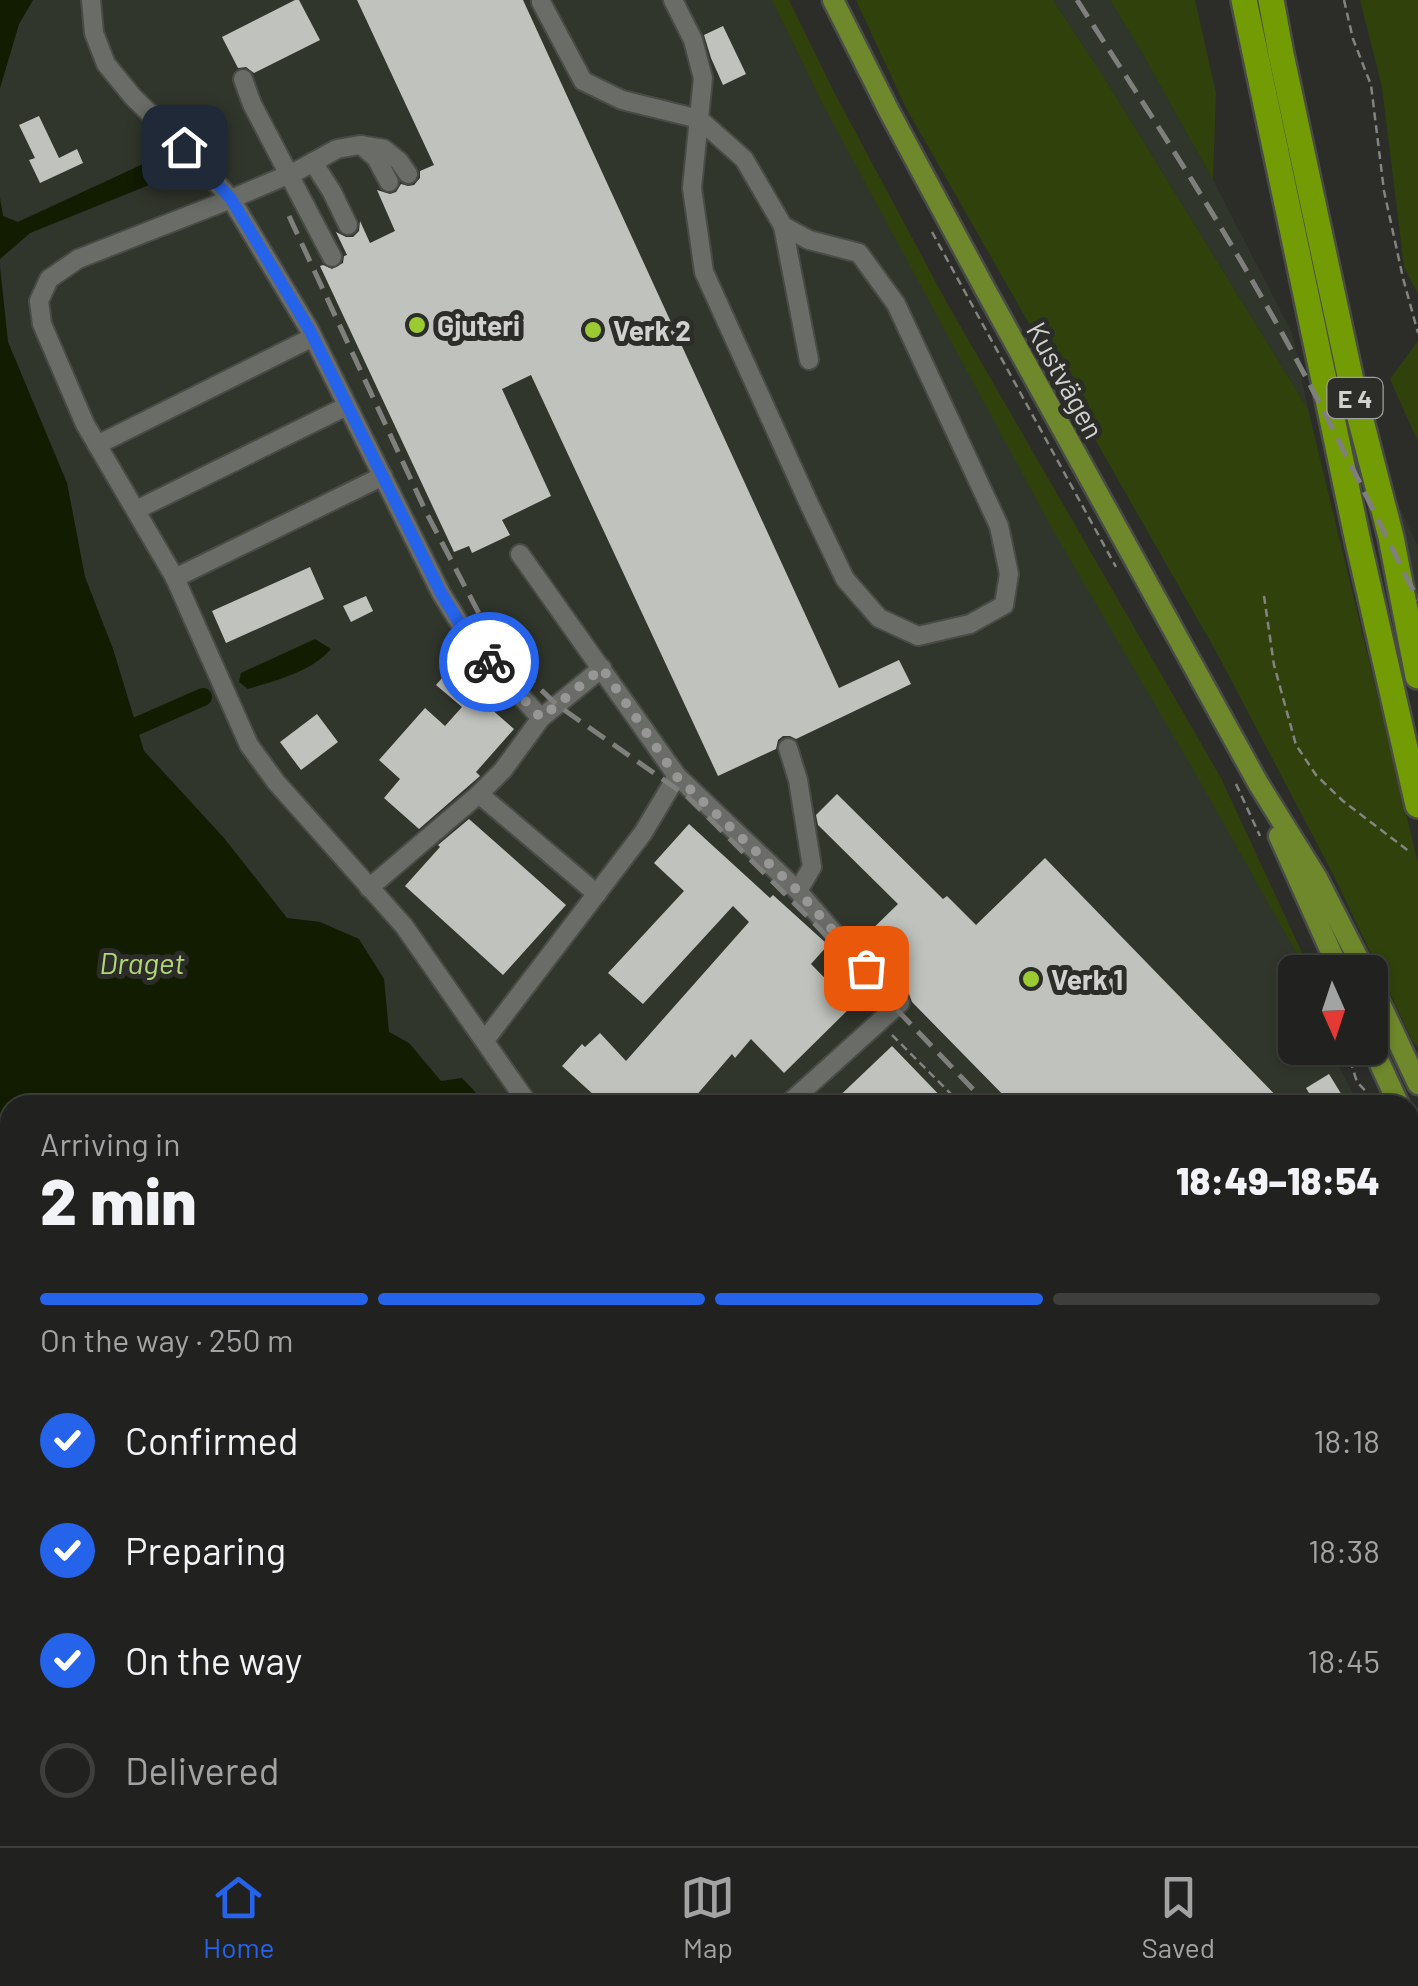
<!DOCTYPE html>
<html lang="en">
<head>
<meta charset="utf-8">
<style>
	body { margin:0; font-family:Barlow,sans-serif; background:#2d2f2c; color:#f1f3f6; height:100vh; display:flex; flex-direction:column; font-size:38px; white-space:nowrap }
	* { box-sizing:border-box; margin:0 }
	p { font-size:32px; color:#a2a4a4 }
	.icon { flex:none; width:55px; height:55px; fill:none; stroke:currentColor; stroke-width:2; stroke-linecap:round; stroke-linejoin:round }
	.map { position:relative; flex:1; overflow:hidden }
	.details { position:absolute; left:0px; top:1095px; width:1420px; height:752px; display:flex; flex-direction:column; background:#21221f; border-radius:30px 30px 0 0; box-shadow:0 2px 8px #0004,0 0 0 2px #3e3f3d }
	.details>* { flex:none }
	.needle { width:65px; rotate:177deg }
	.tools { position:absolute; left:1278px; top:955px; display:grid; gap:20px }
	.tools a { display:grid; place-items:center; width:110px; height:110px; border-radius:15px; background:#21221f; box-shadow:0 2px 8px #0004,0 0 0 2px #3e3f3d; font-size:50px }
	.pin { position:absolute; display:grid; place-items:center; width:85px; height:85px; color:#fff; margin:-42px; border-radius:20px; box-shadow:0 5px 15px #0006 }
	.courier { position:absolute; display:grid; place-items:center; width:100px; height:100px; margin:-50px; border:8px solid #2563eb; border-radius:50%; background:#fff; color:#222; box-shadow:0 2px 12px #0007 }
	.headline em { font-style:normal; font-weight:800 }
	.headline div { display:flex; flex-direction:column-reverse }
	.headline { display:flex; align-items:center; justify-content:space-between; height:170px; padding:0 40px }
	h1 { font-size:65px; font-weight:800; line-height:75px }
	.bar { display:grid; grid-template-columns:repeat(4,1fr); gap:15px 10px; align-content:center; height:120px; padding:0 40px }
	.bar i { height:12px; border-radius:8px; background:#3e3f3d }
	.bar .active { background:#2563eb }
	.bar p { grid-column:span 4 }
	ol { padding:0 40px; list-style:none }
	li { display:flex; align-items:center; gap:30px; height:110px }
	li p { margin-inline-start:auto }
	li .icon { padding:10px; border-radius:50%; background:#2563eb; color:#fff; stroke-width:4 }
	li:last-child { color:#a2a4a4 }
	li i { width:55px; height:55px; border:5px solid #3e3f3d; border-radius:50% }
	.tabs { display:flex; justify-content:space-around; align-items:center; height:140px; border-top:2px solid #3e3f3d; background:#21221f; font-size:28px; color:#a2a4a4 }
	.tabs a { display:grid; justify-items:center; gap:5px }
	.tabs .active { color:#2563eb }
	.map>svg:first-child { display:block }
	.built { fill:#31362c }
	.green { fill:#30410c }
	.water { fill:#121c00 }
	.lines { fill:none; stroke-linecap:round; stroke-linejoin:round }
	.canal { stroke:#121c00; stroke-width:18 }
	.building { fill:#c0c2bd }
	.minor-casing { stroke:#494b47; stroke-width:22 }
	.major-casing { stroke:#494b47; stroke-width:25 }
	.highway-casing { stroke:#494b47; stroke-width:30 }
	.path { stroke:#838481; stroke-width:2.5; stroke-dasharray:8 5; stroke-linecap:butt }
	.minor { stroke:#6a6c67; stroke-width:18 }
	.major { stroke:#6f882b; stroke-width:20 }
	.highway { stroke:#739b03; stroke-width:25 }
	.rail { stroke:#7f807d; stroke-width:5; stroke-dasharray:20 10; stroke-linecap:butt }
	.done { stroke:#979896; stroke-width:10; stroke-dasharray:0 18 }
	.route { stroke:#2563eb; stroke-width:12 }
	.poi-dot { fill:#9cca32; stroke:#2c2d29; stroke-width:4 }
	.labels { text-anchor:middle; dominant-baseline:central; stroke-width:10; stroke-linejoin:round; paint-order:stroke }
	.shield { fill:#2c2d29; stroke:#a0a09e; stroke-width:2.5 }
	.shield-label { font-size:25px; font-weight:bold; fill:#d1d2d0 }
	.poi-label { font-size:28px; font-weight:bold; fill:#d1d2d0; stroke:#2c2d29; text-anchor:start }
	.street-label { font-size:28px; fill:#d1d2d0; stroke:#2c2d29 }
	.water-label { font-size:30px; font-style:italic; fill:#b3d677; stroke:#2c2d29 }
</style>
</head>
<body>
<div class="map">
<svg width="1418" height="1846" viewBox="0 0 1418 1846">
	<rect width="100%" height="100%" fill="#2c2d29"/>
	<g class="built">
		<path d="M33 0H772L821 101 1307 972H1295V1048H1334L1335 1060 1354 1095 1361 1105H487L462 1078 441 1082 409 1043 389 1032 384 979 320 922 287 918 224 838 144 751 113 649 85 577 67 483 8 342 0 259 30 233 154 183 156 159 17 222 3 216 0 198V88L19 24Z"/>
		<path d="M1053 0H1110L1142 53 1213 180 1293 335 1308 409 1102 74Z"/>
		<path d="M1389 485 1418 547V598L1405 569Z"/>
		<path d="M1410 1196 1418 1212V1582L1410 1586Z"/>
		<path d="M1418 1604V1664L1410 1652V1607Z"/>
	</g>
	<g class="green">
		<path d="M772 0H789L834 92 947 303 1221 778 1311 972H1307L1198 778 1054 532 821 101Z"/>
		<path d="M856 0H1053L1102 74 1308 409 1418 863V1047L1413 1042 1334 876 1218 655 905 106Z"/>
		<path d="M1110 0H1195L1216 93 1213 180 1142 53Z"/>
		<path d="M1360 0H1418V294L1404 267 1382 87Z"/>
		<path d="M1418 341V442L1390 379Z"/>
		<path d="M1410 1833 1417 1846H956L942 1838H1410Z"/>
		<path d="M624 1838H732L734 1843C755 1844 765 1829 786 1846H639Z"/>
		<path d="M826 1838H907L892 1841 890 1846H854L836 1838Z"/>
	</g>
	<g class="water">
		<path d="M0 0H33L19 24 0 88Z"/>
		<path d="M156 158 154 183 30 233 0 259V198L3 216 18 222Z"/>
		<path d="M0 269 8 342 67 483 85 577 113 649 144 751 224 838 287 918 320 922 359 939 384 979 389 1032 409 1043 441 1081 462 1078 487 1105H10V1838H615L631 1846H0Z"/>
		<path d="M315 639 331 649C311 672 277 680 248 689L239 682 241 673Z"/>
	</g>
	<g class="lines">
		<path class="canal" d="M137 726 203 697"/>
	</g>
	<g class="building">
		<path d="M295 0H299L320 40 254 73 246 67 238 68 222 37Z"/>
		<path d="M357 0H523L839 688 899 660 911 684 796 739 790 736H783L778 740 776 749 718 776 531 375 502 389 551 496 502 520 510 535 472 553 469 546 454 552 320 266 323 265 332 269 343 263 344 256 347 255 336 232 346 237H353L359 231 360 221 370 243 395 231 377 190 390 194 396 192 401 184 408 186 414 185 420 178V171L434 165Z"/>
		<path d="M723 26 746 74 723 85 711 58 704 35Z"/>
		<path d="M39 116 59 158 77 149 83 163 40 183 29 160 35 158 19 125Z"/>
		<path d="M310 567 324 599 226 643 212 611Z"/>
		<path d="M366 596 373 611 351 622 343 606Z"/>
		<path d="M448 671 514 729 476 772 480 776 419 829 384 798 400 779 379 760 425 708 445 726 462 707 436 685Z"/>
		<path d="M317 714 338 742 301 770 280 742Z"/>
		<path d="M837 794 943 899 947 896 976 925 1045 858 1285 1105H1013L912 1002 909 994 859 942 898 904 818 825 816 815Z"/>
		<path d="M469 819 566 905 503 975 405 886 440 847 438 845Z"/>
		<path d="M689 824 770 898 773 895 826 943 828 945 811 964 852 1006 784 1073 751 1039 735 1058 732 1054 688 1105H588L595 1096 562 1066 582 1044 585 1047 600 1033 626 1061 749 922 733 906 643 1004 608 973 684 891 654 863Z"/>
		<path d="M892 1046 949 1105H830Z"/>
		<path d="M1329 1074 1348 1105H1316L1306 1088Z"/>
	</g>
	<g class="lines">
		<g class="minor-casing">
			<g id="minor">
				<path d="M91 0 94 33 106 64 133 97 184 147 231 199 309 329 441 593 473 645 541 718 602 668"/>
				<path d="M541 2 583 81 622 100 699 119 744 159 783 226 809 240 859 253 896 304 999 526 1009 574 1004 605 970 624 918 636 879 618 845 579 810 506 704 272 692 188 703 78 693 40 673 0"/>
				<path d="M243 79 252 104 332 257"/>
				<path d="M361 145 376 158 389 182"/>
				<path d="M313 162 332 192 348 225"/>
				<path d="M408 174 399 161 384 149 360 145 337 149 297 171 231 199 78 259 49 279 39 301 42 324 85 424 175 578 249 745 276 782 404 926 529 1105"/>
				<path d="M783 226 809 360"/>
				<path d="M97 445 313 337"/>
				<path d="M136 510 347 406"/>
				<path d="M520 554 677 776 798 891 846 947 900 1003 787 1105"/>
				<path d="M175 578 383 476"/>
				<path d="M788 748 798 780 812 867 798 891"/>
				<path d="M479 794 597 894"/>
				<path d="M369 888 479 794 503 770 541 718"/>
				<path d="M485 1040 643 833 677 776"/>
				<path d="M1410 1311 1418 1319"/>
				<path d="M1415 1375 1418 1372"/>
				<path d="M1410 1509 1418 1518"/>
				<path d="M1410 1594 1418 1591"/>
				<path d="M1410 1791 1418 1808"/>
			</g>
		</g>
		<g class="major-casing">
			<g id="major">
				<path d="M833 0 890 113 985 289 1258 783 1317 878 1365 972"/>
				<path d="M1279 836 1340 972"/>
				<path d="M1370 982 1418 1084"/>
				<path d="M1370 1042 1399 1105"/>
				<path d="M1410 1128 1418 1144"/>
			</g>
		</g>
		<g class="highway-casing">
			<g id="highway">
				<path d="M1244 0 1357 537 1418 805"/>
				<path d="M1271 0 1281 54 1353 390 1391 537 1418 676"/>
			</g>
		</g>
		<g class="path">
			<path d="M1344 0 1353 39 1371 85 1384 191 1403 278 1418 333"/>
			<path d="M932 232 1116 567"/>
			<path d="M1264 596 1274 665 1296 745 1316 775 1343 801 1410 852"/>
			<path d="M1236 784 1260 836"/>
			<path d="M892 1035 962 1105"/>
			<path d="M1346 1048 1357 1082 1376 1102"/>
			<path d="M1411 1160 1418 1174"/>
			<path d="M854 1838 885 1846"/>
			<path d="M1059 1846 1071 1838"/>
		</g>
		<use href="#minor" class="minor"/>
		<use href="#major" class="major"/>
		<use href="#highway" class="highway"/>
		<g class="rail">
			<path d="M1077 0C1141 100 1207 200 1265 303 1321 400 1368 501 1418 600"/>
			<path d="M289 216 426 512 485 625 517 667 557 705 688 797 814 923 988 1105"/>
			<path d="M1410 1636 1418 1648"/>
		</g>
	</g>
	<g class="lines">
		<path class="done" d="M489 662 541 718 602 668 676 776 798 891 866 968"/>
		<path class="route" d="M184 147 231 199 309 329 441 593 473 645 489 662"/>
	</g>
	<g class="poi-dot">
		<circle cx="417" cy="325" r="10"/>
		<circle cx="593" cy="330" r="10"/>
		<circle cx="1031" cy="979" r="10"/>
	</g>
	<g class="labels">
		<rect class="shield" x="1327.5" y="378" width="55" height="40" rx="8"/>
		<g class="shield-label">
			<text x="1355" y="398">E 4</text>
		</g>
		<g class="poi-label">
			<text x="437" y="325">Gjuteri</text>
			<text x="613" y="330">Verk 2</text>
			<text x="1051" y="979">Verk 1</text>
		</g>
		<g class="street-label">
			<text transform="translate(1066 380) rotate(61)">Kustvägen</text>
		</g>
		<g class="water-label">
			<text x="142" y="962">Draget</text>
		</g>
	</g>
</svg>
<div class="tools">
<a><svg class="needle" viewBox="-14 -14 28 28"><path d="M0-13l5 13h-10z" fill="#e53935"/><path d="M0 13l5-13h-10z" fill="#a2a4a4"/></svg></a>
</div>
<div class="pin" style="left:866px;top:968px;background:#ea580c"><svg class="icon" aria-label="bag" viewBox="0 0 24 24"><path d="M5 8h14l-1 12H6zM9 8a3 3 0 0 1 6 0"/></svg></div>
<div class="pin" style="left:184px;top:147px;background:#1f2937"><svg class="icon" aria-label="home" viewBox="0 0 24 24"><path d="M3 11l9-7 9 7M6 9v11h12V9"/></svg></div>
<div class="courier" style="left:489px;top:662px"><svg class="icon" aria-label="bike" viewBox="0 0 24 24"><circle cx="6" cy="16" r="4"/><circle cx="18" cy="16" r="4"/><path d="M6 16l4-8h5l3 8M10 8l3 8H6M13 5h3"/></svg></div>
<section class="details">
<div class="headline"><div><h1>2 min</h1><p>Arriving in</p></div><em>18:49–18:54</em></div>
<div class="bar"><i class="active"></i><i class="active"></i><i class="active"></i><i></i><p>On the way · 250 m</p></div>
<ol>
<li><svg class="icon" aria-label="check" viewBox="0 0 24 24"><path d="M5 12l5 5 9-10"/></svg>Confirmed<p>18:18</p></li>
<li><svg class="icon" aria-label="check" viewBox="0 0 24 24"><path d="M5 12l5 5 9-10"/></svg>Preparing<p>18:38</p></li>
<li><svg class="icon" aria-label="check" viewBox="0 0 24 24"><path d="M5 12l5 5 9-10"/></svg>On the way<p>18:45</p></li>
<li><i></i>Delivered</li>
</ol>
</section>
</div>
<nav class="tabs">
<a class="active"><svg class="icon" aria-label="home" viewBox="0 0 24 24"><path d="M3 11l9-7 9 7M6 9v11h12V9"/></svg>Home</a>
<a><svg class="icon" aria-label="map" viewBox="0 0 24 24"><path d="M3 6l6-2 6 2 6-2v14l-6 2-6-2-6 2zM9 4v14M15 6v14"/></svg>Map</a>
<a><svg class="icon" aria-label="saved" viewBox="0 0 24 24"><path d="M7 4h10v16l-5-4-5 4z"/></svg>Saved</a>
</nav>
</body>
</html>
